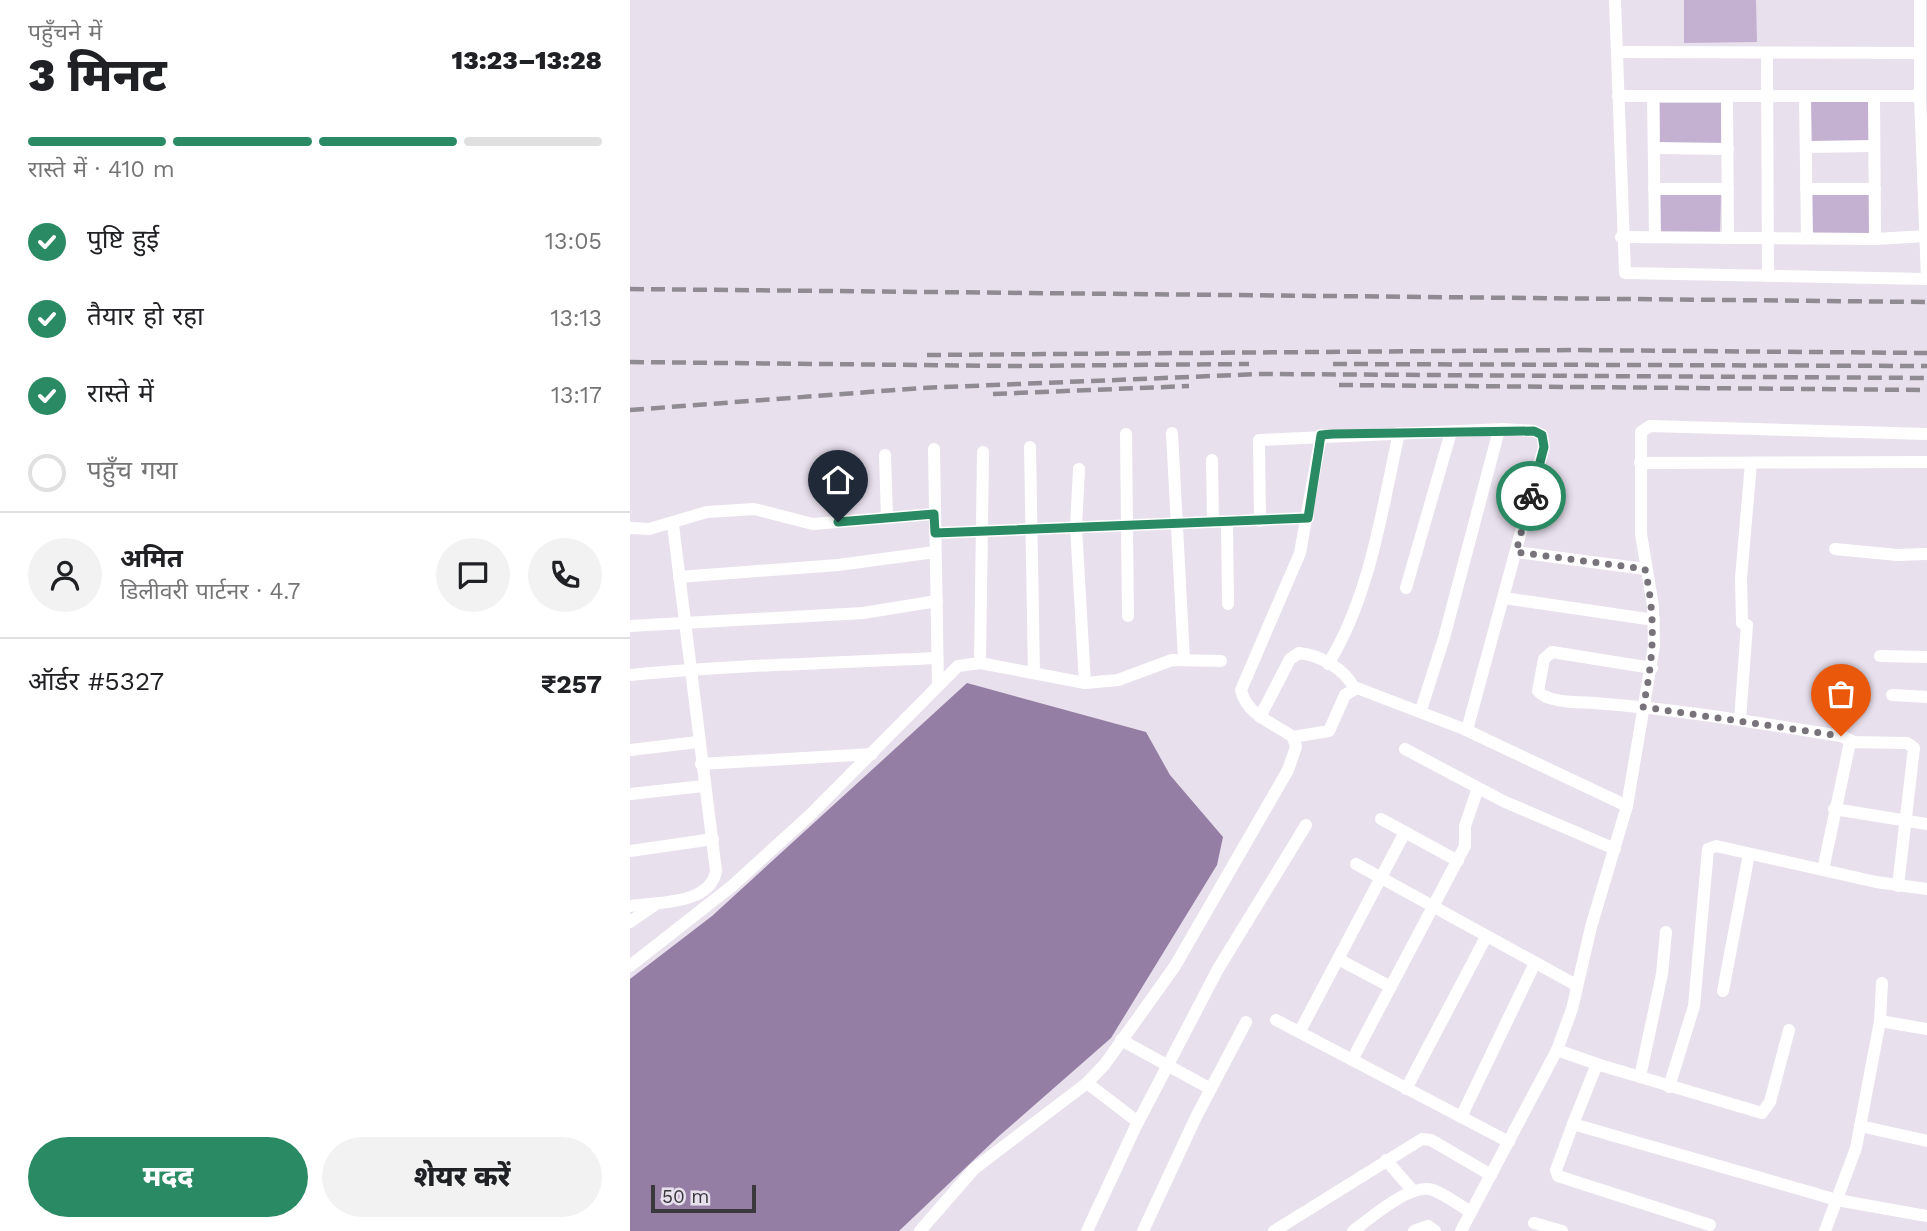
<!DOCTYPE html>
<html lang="hi">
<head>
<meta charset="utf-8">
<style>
	body { margin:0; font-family:"Work Sans","Noto Sans Devanagari",sans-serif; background:#f2f2f2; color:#202124; height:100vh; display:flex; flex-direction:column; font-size:26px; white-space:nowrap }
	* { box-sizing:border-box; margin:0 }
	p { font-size:23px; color:#757577 }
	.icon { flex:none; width:38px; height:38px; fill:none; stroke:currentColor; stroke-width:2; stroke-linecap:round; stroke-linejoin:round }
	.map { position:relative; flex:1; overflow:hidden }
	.details { display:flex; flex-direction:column; background:#fff; width:630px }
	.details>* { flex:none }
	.scale { position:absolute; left:21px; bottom:18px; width:105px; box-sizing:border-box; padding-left:7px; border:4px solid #3b383d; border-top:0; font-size:19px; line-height:24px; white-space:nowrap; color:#3b383d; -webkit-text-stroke:5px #e8e0ed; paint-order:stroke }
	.pin { position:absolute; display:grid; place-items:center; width:60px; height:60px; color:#fff; margin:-72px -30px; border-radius:50% 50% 50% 0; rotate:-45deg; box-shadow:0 0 7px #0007 }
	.pin .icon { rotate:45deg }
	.courier { position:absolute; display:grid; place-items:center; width:70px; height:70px; margin:-35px; border:5px solid #2a8a63; border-radius:50%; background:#fff; color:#222; box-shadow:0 2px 9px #0007 }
	.summary em { font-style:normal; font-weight:800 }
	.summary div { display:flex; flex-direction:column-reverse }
	.summary { display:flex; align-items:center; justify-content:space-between; height:119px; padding:0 28px }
	h1 { font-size:46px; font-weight:800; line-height:52px }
	.bar { display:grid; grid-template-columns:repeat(4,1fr); gap:10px 7px; align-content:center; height:84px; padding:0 28px }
	.bar i { height:9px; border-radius:5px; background:#e0e0e0 }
	.bar .on { background:#2a8a63 }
	.bar p { grid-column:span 4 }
	.line { display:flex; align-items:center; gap:18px; padding:0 28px; border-top:2px solid #e0e0e0 }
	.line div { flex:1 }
	.round { display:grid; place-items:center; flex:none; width:74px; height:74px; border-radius:37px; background:#f2f2f2 }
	ol { padding:0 28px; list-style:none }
	li { display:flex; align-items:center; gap:21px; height:77px }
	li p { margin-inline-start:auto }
	li .icon { padding:7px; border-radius:50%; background:#2a8a63; color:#fff; stroke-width:4 }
	li:last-child { color:#757577 }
	li i { width:38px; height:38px; border:4px solid #e0e0e0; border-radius:50% }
	.button { display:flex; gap:14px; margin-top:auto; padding:14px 28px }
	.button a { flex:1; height:80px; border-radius:42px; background:#2a8a63; color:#fff; font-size:28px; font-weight:800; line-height:80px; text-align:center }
	.button a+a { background:#f2f2f2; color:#202124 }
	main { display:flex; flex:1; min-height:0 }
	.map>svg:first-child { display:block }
	.green { fill:#c4b0d1 }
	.water { fill:#957ea4 }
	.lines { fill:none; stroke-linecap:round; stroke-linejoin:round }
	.street { stroke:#fff; stroke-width:12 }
	.rail { stroke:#908a93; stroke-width:4.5; stroke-dasharray:14 7; stroke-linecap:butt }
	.done { stroke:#78737b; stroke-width:7; stroke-dasharray:0 12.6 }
	.route { stroke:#2a8a63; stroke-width:9 }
</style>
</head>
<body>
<main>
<section class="details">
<div class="summary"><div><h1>3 मिनट</h1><p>पहुँचने में</p></div><em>13:23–13:28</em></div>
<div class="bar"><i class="on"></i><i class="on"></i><i class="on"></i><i></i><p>रास्ते में · 410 m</p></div>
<ol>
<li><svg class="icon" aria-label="check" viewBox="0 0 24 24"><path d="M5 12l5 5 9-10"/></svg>पुष्टि हुई<p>13:05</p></li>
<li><svg class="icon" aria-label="check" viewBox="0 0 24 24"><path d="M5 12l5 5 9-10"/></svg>तैयार हो रहा<p>13:13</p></li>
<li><svg class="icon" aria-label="check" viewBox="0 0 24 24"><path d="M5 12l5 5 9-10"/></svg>रास्ते में<p>13:17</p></li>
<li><i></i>पहुँच गया</li>
</ol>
<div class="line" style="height:126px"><a class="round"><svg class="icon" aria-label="person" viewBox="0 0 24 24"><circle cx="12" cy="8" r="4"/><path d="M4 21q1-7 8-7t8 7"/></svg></a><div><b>अमित</b><p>डिलीवरी पार्टनर · 4.7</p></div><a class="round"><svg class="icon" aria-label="chat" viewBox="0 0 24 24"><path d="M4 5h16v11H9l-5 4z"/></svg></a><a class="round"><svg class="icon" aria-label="phone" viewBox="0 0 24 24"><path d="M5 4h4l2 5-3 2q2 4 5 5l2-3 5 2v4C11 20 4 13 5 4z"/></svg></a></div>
<div class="line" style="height:91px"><div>ऑर्डर #5327</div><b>₹257</b></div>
<div class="button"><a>मदद</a><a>शेयर करें</a></div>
</section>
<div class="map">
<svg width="1297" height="1231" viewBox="0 0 1297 1231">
	<rect width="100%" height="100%" fill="#e8e0ed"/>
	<g class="green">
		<path d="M1054 0H1126L1127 42 1054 43Z"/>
		<path d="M1180 102H1240V143L1180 142Z"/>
		<rect x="1030" y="103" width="61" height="40"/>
		<path d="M1030 192 1091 193 1090 233H1030Z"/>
		<path d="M1181 194H1241V234H1180Z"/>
	</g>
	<path class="water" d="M337 683 516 732 540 775 593 837 587 865 481 1038 369 1136 269 1231H0V979L82 916Z"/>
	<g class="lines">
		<g class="street">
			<path d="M985 0 995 273 1297 279 1290 96V0"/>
			<path d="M987 52 1290 53"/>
			<path d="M1137 53 1138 276"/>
			<path d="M988 96H1290"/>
			<path d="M1023 96 1025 237"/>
			<path d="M1097 96 1098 238"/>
			<path d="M1175 96 1177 238"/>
			<path d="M1244 96 1245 239"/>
			<path d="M1176 147 1244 146"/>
			<path d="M1024 148 1098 149"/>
			<path d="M1024 189H1098"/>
			<path d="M1176 189H1245"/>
			<path d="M991 237 1245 239 1296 236"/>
			<path d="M542 433 554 659"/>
			<path d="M496 434 498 616"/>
			<path d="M400 447 404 673"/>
			<path d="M304 449 308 685"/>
			<path d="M255 455 257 518"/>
			<path d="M582 460 583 522"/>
			<path d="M1010 463 1297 462"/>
			<path d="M449 469 446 527 455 683"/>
			<path d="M630 521 629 440 873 429 904 431 912 435 914 447 837 730"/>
			<path d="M597 522 598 604"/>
			<path d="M0 528 19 529 77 512 124 509 183 524 304 514"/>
			<path d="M305 533 678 518"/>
			<path d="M1205 549 1267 555 1297 554"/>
			<path d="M886 552 1015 569"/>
			<path d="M49 577 208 565 305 552"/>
			<path d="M776 588 821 432"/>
			<path d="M874 598 1024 620"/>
			<path d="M0 626 233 613 307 601"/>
			<path d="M1250 656 1297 657"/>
			<path d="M350 663 353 452"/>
			<path d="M698 664C740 597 752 509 769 433"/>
			<path d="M1022 668 922 652 914 659 908 691C917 703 949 702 964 703 1047 709 1129 723 1211 736L1222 741"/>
			<path d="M0 675C102 665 205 663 307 658"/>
			<path d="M1262 695 1297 697"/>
			<path d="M791 710 814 638 869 430"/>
			<path d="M630 717 660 659 669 653C690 655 715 669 724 688"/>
			<path d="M1110 720 1117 625 1112 623 1111 578 1121 463"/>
			<path d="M663 737 699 731 715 695 727 688 834 729 997 806"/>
			<path d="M775 749 873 801 985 849"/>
			<path d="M0 750 68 742"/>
			<path d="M71 764 242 754"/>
			<path d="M0 794 74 786"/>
			<path d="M1204 809 1297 824"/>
			<path d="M751 819 828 861"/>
			<path d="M0 851 83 839"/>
			<path d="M726 864 946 985"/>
			<path d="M1193 870 1220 742 1277 743 1284 748 1268 886"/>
			<path d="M0 906C28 902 80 905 86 871L43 525"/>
			<path d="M0 922 26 904"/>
			<path d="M708 959 761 987"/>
			<path d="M0 966 102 886 180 815 328 666 350 663 455 683 488 680 542 660 591 661"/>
			<path d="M1093 991 1119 854"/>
			<path d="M646 1020 879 1142"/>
			<path d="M1250 1021 1297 1029"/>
			<path d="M670 1031 775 832"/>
			<path d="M491 1040 581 1089"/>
			<path d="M927 1050 967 1064 943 1124 1207 1200 1297 1216"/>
			<path d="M722 1060 835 846V826L848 788"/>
			<path d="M963 1063 1132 1113 1140 1102 1159 1030"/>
			<path d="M1010 1077 1032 974 1036 932"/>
			<path d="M457 1083 508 1122"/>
			<path d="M1039 1087 1064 1006 1078 849 1086 846 1246 882 1297 889"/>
			<path d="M776 1089 856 937"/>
			<path d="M831 1117 905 963"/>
			<path d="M943 1124 926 1170 928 1176 1080 1225"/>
			<path d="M1230 1126 1297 1141"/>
			<path d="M756 1160 783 1191"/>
			<path d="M904 1223 932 1231"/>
			<path d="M290 1231 344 1169 457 1083 475 1064 545 966 658 770 666 747 663 737C644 723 617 716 611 690L670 553 691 435"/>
			<path d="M457 1231 505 1128 588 969 676 825"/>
			<path d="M513 1231 566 1117 616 1022"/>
			<path d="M644 1231 792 1139 801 1140 861 1175"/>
			<path d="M723 1231C741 1218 781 1182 803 1190 816 1195 829 1205 841 1212"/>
			<path d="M784 1231 798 1226 805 1231"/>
			<path d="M831 1231 927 1050 942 1009 961 927 997 806 1024 646 1023 606 1011 534V432L1020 426 1297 434"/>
			<path d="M1195 1231 1226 1148 1250 1021 1252 983"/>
		</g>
		<g class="rail">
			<path d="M0 289 1297 302"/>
			<path d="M297 355 944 350 1297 353"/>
			<path d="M0 362 383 366 619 364"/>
			<path d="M703 364 1297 366"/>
			<path d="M709 385 1297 390"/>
			<path d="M363 394 559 386"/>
			<path d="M0 410 292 388 630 374 1297 378"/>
		</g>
	</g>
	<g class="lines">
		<path class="done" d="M901 496 886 552 1015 569C1026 618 1024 658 1013 707L1211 736"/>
		<path class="route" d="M208 522 304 514 305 533 678 518 691 435 703 434 904 431 912 435 914 447 901 496"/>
	</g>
</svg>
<div class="scale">50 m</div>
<div class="pin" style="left:1211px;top:736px;background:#ea580c"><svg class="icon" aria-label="bag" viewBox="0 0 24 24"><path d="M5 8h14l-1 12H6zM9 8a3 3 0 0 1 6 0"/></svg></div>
<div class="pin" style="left:208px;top:522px;background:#1f2937"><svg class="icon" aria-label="home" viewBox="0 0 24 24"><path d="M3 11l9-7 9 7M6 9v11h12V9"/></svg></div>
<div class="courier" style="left:901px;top:496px"><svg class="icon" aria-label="bike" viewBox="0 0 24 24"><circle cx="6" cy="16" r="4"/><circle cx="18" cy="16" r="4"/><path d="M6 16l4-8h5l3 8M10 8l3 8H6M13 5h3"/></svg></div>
</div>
</main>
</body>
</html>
